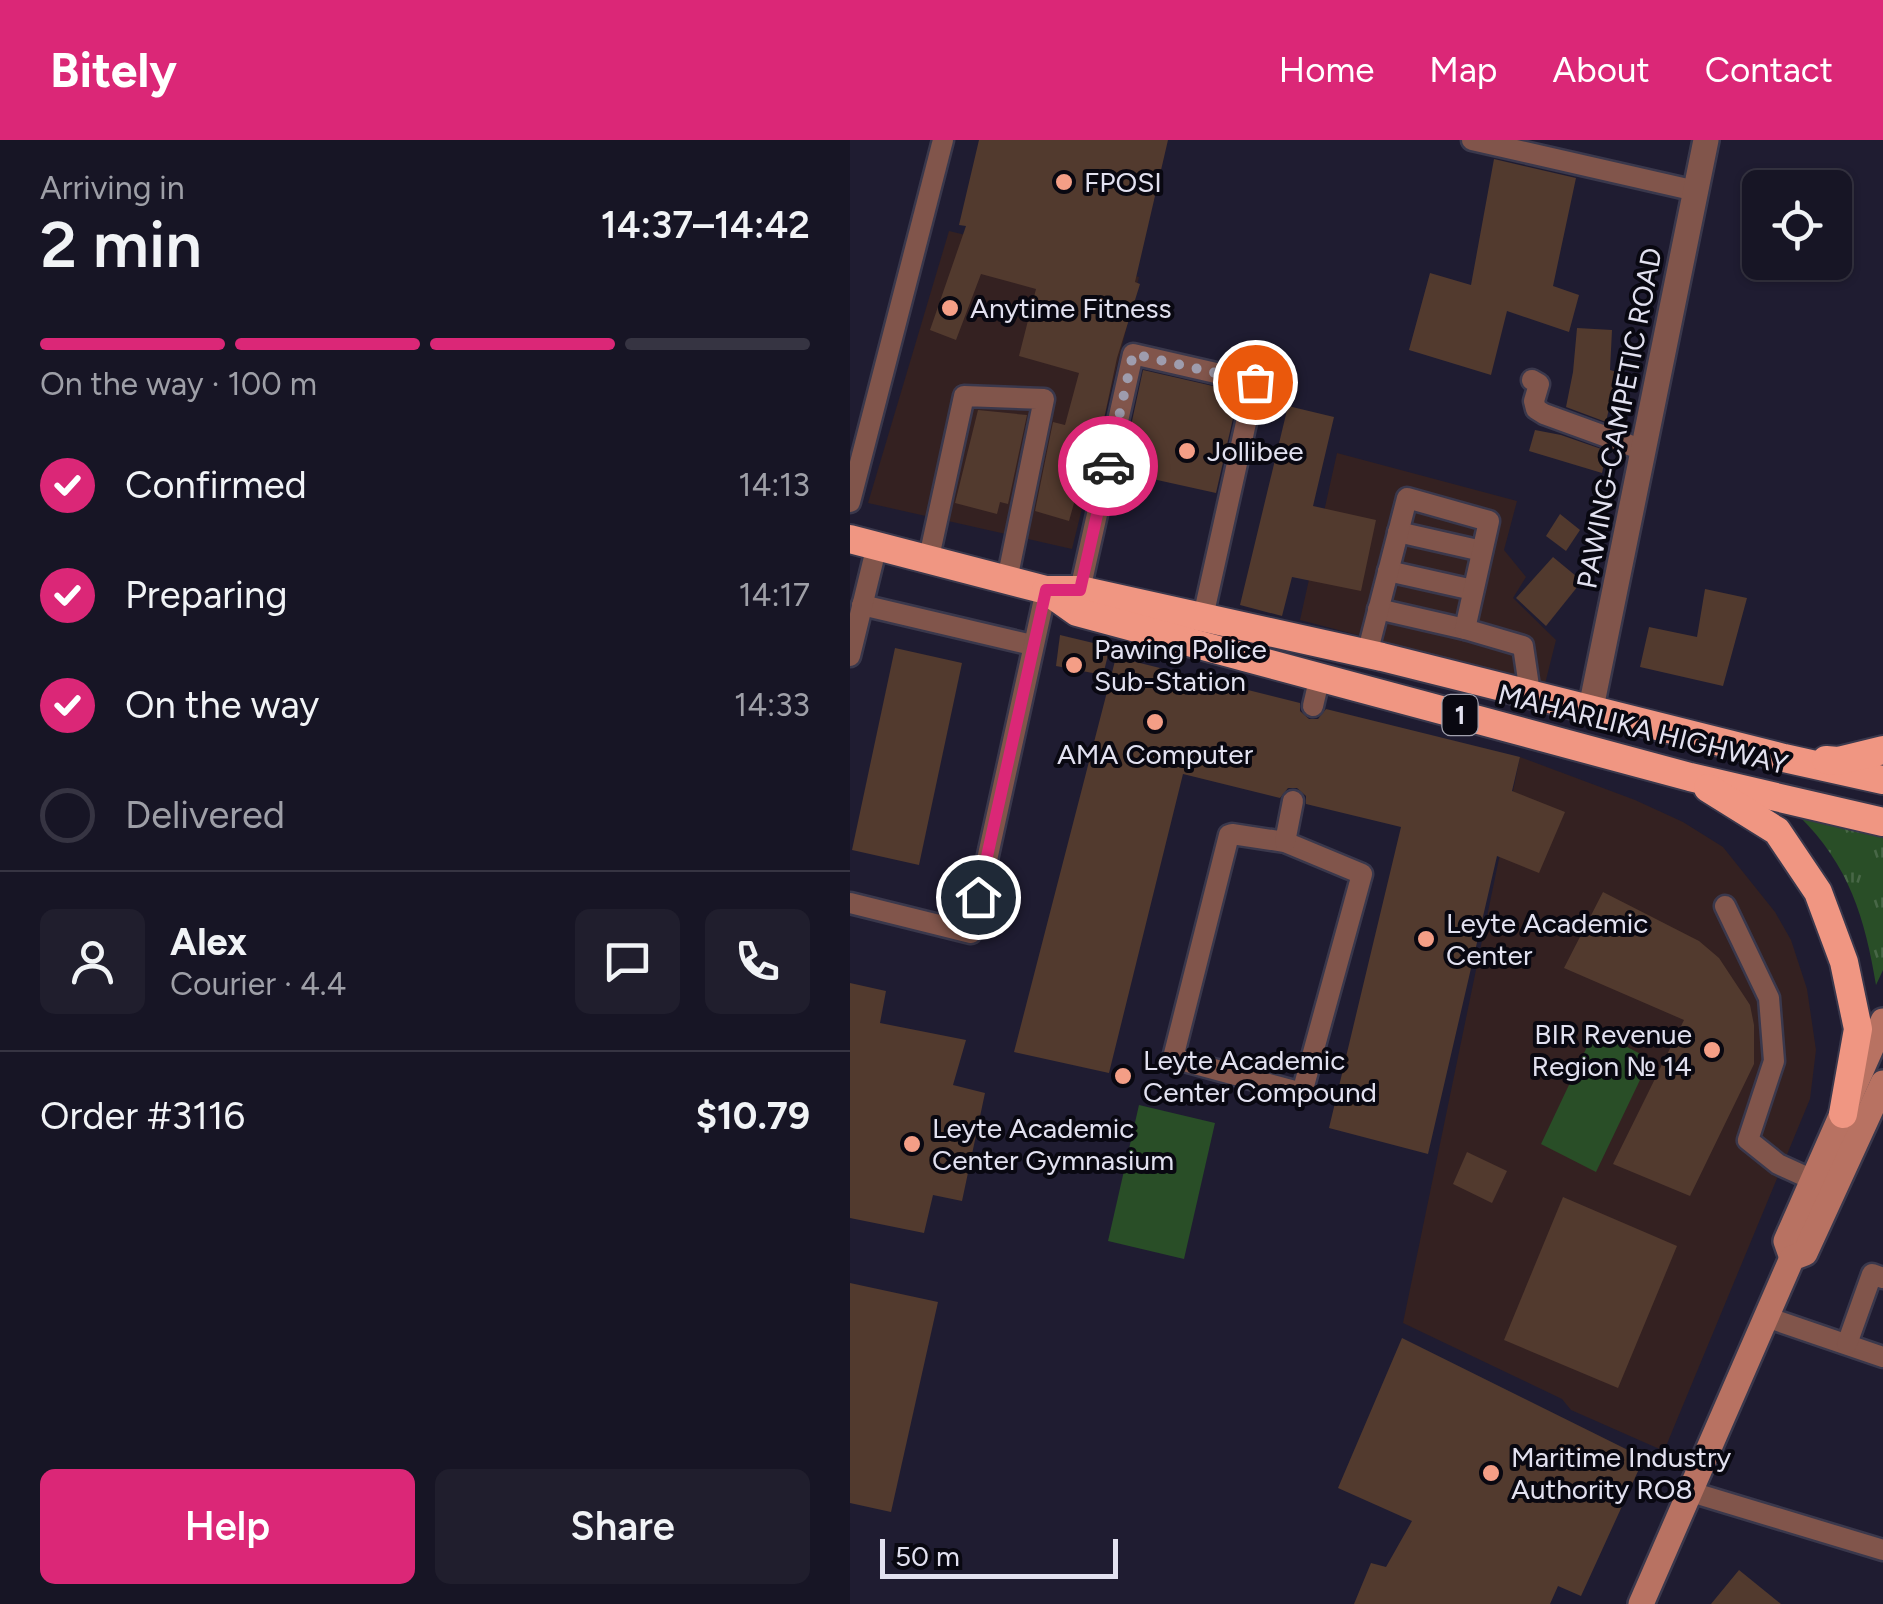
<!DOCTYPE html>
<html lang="en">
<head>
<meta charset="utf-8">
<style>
	body { margin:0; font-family:Figtree,sans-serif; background:#201e2d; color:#f1f3f6; height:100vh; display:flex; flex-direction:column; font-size:38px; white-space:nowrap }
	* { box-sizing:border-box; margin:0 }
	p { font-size:32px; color:#9e9fa7 }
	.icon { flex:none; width:55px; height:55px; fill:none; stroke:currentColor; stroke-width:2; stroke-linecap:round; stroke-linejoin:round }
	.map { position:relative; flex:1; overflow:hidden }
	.sheet { display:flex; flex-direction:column; background:#171525; width:850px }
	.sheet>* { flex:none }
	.tools { position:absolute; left:892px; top:30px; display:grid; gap:20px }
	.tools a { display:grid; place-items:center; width:110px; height:110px; border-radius:15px; background:#171525; box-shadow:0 2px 8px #0004,0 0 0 2px #363442; font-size:50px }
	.scale { position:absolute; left:30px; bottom:25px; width:238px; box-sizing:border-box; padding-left:10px; border:5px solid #e2e1f0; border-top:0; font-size:28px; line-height:35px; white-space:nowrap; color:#e2e1f0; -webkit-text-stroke:8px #090811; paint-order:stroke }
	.pin { position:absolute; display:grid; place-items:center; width:85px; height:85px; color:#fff; margin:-42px; border:5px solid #fff; border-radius:50%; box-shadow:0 2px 10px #0007 }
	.courier { position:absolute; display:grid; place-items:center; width:100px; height:100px; margin:-50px; border:8px solid #db2777; border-radius:50%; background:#fff; color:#222; box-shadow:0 2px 12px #0007 }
	.overview em { font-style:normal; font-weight:600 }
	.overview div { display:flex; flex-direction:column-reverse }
	.overview { display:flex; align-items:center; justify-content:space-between; height:170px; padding:0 40px }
	h1 { font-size:65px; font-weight:600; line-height:75px }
	.bar { display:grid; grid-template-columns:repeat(4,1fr); gap:15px 10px; align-content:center; height:120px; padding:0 40px }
	.bar i { height:12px; border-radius:8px; background:#363442 }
	.bar .active { background:#db2777 }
	.bar p { grid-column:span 4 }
	.line { display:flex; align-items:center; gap:25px; padding:0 40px; border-top:2px solid #363442 }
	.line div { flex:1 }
	.round { display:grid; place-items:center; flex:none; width:105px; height:105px; border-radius:15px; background:#201e2d }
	ol { padding:0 40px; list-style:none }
	li { display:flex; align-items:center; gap:30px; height:110px }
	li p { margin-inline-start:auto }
	li .icon { padding:10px; border-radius:50%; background:#db2777; color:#fff; stroke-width:4 }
	li:last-child { color:#9e9fa7 }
	li i { width:55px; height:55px; border:5px solid #363442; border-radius:50% }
	.cta { display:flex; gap:20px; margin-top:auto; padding:20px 40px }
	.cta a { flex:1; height:115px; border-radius:15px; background:#db2777; color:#fff; font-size:40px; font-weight:600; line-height:115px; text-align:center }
	.cta a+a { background:#201e2d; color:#f1f3f6 }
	header { display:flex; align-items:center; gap:60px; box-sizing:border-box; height:140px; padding:0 50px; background:#db2777; color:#fff }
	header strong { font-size:48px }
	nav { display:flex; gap:55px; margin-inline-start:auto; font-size:35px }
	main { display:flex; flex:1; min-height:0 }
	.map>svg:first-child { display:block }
	.commercial { fill:#342121 }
	.grass { fill:url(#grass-tufts) }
	.pitch { fill:#294e27 }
	.building { fill:#523a2e }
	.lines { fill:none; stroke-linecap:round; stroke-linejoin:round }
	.service-casing { stroke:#3a384c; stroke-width:25 }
	.tertiary-casing { stroke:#3a384c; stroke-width:30 }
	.secondary-casing { stroke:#3a384c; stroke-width:30 }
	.trunk-casing { stroke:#3a384c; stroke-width:32 }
	.service { stroke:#81554b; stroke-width:20 }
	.tertiary { stroke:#81554b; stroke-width:25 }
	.secondary { stroke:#b87262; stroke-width:25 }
	.trunk { stroke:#f09682; stroke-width:28 }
	.done { stroke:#9e9cad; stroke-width:10; stroke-dasharray:0 18 }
	.route { stroke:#db2777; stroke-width:12 }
	.poi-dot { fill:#f49e86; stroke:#090811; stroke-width:4 }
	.labels { text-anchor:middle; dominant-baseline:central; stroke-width:8; stroke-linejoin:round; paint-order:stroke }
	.shield { fill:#090811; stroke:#a1a0ad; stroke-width:2.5 }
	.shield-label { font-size:25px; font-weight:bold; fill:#e2e1f0 }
	.poi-label { font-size:28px; fill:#e2e1f0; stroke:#090811; text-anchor:start }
	.street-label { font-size:28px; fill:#e2e1f0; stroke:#090811 }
</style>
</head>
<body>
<header>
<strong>Bitely</strong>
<nav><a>Home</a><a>Map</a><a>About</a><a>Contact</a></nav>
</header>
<main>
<section class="sheet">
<div class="overview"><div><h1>2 min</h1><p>Arriving in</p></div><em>14:37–14:42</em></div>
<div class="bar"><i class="active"></i><i class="active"></i><i class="active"></i><i></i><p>On the way · 100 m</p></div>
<ol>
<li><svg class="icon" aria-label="check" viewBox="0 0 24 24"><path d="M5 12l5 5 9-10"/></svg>Confirmed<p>14:13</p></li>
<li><svg class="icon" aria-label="check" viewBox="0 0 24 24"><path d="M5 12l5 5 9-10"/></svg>Preparing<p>14:17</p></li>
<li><svg class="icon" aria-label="check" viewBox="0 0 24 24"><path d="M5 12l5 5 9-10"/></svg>On the way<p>14:33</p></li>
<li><i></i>Delivered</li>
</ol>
<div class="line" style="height:180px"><a class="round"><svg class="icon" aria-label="person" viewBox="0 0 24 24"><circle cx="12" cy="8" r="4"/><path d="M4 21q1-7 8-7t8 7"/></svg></a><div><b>Alex</b><p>Courier · 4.4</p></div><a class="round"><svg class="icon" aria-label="chat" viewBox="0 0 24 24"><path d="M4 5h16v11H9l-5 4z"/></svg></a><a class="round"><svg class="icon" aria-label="phone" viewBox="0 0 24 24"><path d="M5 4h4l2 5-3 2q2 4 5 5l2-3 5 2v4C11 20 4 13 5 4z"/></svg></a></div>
<div class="line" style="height:130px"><div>Order #3116</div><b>$10.79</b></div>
<div class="cta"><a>Help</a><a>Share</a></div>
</section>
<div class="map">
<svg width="1033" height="1464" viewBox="0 0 1033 1464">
	<defs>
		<pattern id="grass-tufts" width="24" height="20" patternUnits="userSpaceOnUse" patternTransform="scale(2.5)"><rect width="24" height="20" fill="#294e27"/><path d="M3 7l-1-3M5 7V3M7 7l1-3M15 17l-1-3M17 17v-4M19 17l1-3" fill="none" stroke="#486747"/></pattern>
	</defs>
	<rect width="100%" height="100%" fill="#1f1c31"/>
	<g class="commercial">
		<path d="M99 91 289 137 222 409 18 363Z"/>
		<path d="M487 313 667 361 654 410 676 437 663 458 706 500 695 544 450 480Z"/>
		<path d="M670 617 785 660 833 682 873 707 925 772 941 800 957 849 966 910 960 959 814 1311 721 1270 712 1259 553 1183Z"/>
	</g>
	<path class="grass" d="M949 676 1033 694V830L1026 845C1015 778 999 725 949 676Z"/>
	<g class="pitch">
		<path d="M745 890 800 919 746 1032 691 1004Z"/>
		<path d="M289 965 365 983 334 1119 258 1101Z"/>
	</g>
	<g class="building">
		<path d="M129 0H318L285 142 290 144 267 218 244 326 235 324 219 381 185 371 203 282 215 285 229 233 169 216 186 149 131 134 106 200 80 190 116 86 109 85Z"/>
		<path d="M644 19 726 38 703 146 729 155 719 192 657 171 641 235 559 210 580 133 621 145Z"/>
		<path d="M727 188 762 190 760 230 767 232 756 282 716 267 723 232Z"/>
		<path d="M293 230 389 252 366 353 271 332Z"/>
		<path d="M438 266 484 277 463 366 526 380 511 451 442 437 432 476 390 465Z"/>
		<path d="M128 270 177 275 158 364 150 362 147 374 105 363Z"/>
		<path d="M685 290 711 295 757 311 752 333 679 311Z"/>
		<path d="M710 374 730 390 716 411 696 396Z"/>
		<path d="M703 417 732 441 696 486 666 458Z"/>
		<path d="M855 449 897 458 873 546 790 527 799 487 847 497Z"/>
		<path d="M210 495 260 507 253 535 206 526Z"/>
		<path d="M45 508 112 523 69 725 2 710Z"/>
		<path d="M266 517 450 563V571L459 579H468L476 569 670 617 662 651 715 672 689 733 647 716 578 1014 479 988 551 687 456 664V656L447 648H438L430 658 333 634 259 933 164 912Z"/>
		<path d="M753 752 849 801 869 818 900 865 904 885V924L840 1056 763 1024 834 880 714 828Z"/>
		<path d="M0 843 36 851 30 883 116 900 103 945 135 953 112 1061 83 1055 74 1093 0 1078Z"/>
		<path d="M617 1012 657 1031 642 1063 603 1044Z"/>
		<path d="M713 1057 827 1106 768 1248 654 1200Z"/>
		<path d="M0 1143 88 1162 41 1372 0 1363Z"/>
		<path d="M552 1198 794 1318 731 1456 708 1446 700 1464H504L521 1423 536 1427 562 1381 488 1348Z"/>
		<path d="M889 1430 931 1464H861Z"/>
	</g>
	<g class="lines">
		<g class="service-casing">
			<g id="service">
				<path d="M622 0 846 51"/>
				<path d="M682 240 689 244 684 261 686 269 694 274 793 310"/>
				<path d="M0 362 93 0"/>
				<path d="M548 392 632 411"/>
				<path d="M78 422 114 256 194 259 157 440"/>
				<path d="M538 431 623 450"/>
				<path d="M230 450 283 214 405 242 353 477"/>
				<path d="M12 465 182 505"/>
				<path d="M528 469 615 489"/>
				<path d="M517 514 557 358 639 381 615 489 673 506 680 553"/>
				<path d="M0 516 27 405"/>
				<path d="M463 566 470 536"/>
				<path d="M382 694 435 702 512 734 452 953 323 918 379 695Z"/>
				<path d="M435 702 443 661"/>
				<path d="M0 763 121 793 196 450"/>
				<path d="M875 766 919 858 924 921 898 1000 928 1024 963 1040"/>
				<path d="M919 1178 1033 1217"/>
				<path d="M997 1204 1022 1134 1033 1138"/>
				<path d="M841 1352 1033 1410"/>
			</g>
		</g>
		<g class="tertiary-casing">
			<path id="tertiary" d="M741 568 856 0"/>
		</g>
		<g class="secondary-casing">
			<g id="secondary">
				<path d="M942 1118 936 1101 1033 881"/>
				<path d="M791 1464 942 1118 955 1113 1033 943"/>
			</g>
		</g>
		<g class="trunk-casing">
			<g id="trunk">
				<path d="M0 399 196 450H230L532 517 934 618 1033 640"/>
				<path d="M196 450 227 472 840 637 1033 682"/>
				<path d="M976 620 988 621 1033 610"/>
				<path d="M858 648 927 691 968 752 994 822 1008 889 993 974"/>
			</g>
		</g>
		<use href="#service" class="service"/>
		<use href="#tertiary" class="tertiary"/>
		<use href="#secondary" class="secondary"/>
		<use href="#trunk" class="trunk"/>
	</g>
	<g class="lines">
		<path class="done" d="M258 326 283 214 405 242"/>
		<path class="route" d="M128 757 196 450H230L258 326"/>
	</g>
	<g class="poi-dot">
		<circle cx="214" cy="42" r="10"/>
		<circle cx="100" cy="168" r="10"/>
		<circle cx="337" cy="311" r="10"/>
		<circle cx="224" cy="525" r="10"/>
		<circle cx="305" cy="582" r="10"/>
		<circle cx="576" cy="799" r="10"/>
		<circle cx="862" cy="910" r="10"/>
		<circle cx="273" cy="936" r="10"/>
		<circle cx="62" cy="1004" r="10"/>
		<circle cx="641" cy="1333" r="10"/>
	</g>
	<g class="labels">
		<rect class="shield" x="592.5" y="555" width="35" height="40" rx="8"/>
		<g class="shield-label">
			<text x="610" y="575">1</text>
		</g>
		<g class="poi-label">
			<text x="234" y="42">FPOSI</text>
			<text x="120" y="168">Anytime Fitness</text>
			<text x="357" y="311">Jollibee</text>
			<text x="244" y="509">Pawing Police<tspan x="244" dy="32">Sub-Station</tspan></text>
			<text x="305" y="614" text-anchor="middle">AMA Computer</text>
			<text x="596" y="783">Leyte Academic<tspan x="596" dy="32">Center</tspan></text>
			<text x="842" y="894" text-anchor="end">BIR Revenue<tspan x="842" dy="32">Region № 14</tspan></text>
			<text x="293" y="920">Leyte Academic<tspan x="293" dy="32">Center Compound</tspan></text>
			<text x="82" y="988">Leyte Academic<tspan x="82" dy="32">Center Gymnasium</tspan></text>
			<text x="661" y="1317">Maritime Industry<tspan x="661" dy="32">Authority RO8</tspan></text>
		</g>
		<g class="street-label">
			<text transform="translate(769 278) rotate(-79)">PAWING-CAMPETIC ROAD</text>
			<text transform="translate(793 589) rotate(14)">MAHARLIKA HIGHWAY</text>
		</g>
	</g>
</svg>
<div class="tools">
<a><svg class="icon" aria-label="locate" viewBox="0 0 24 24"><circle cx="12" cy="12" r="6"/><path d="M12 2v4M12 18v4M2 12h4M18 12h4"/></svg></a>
</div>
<div class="scale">50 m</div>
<div class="pin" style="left:405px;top:242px;background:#ea580c"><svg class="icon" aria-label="bag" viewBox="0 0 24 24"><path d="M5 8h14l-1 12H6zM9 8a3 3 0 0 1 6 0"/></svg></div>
<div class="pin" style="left:128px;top:757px;background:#1f2937"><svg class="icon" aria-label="home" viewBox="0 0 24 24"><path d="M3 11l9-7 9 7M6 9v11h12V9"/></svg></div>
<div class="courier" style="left:258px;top:326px"><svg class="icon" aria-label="car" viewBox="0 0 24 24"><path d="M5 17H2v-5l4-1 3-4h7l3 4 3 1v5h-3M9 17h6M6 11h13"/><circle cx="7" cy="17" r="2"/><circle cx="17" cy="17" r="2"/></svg></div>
</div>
</main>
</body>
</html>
